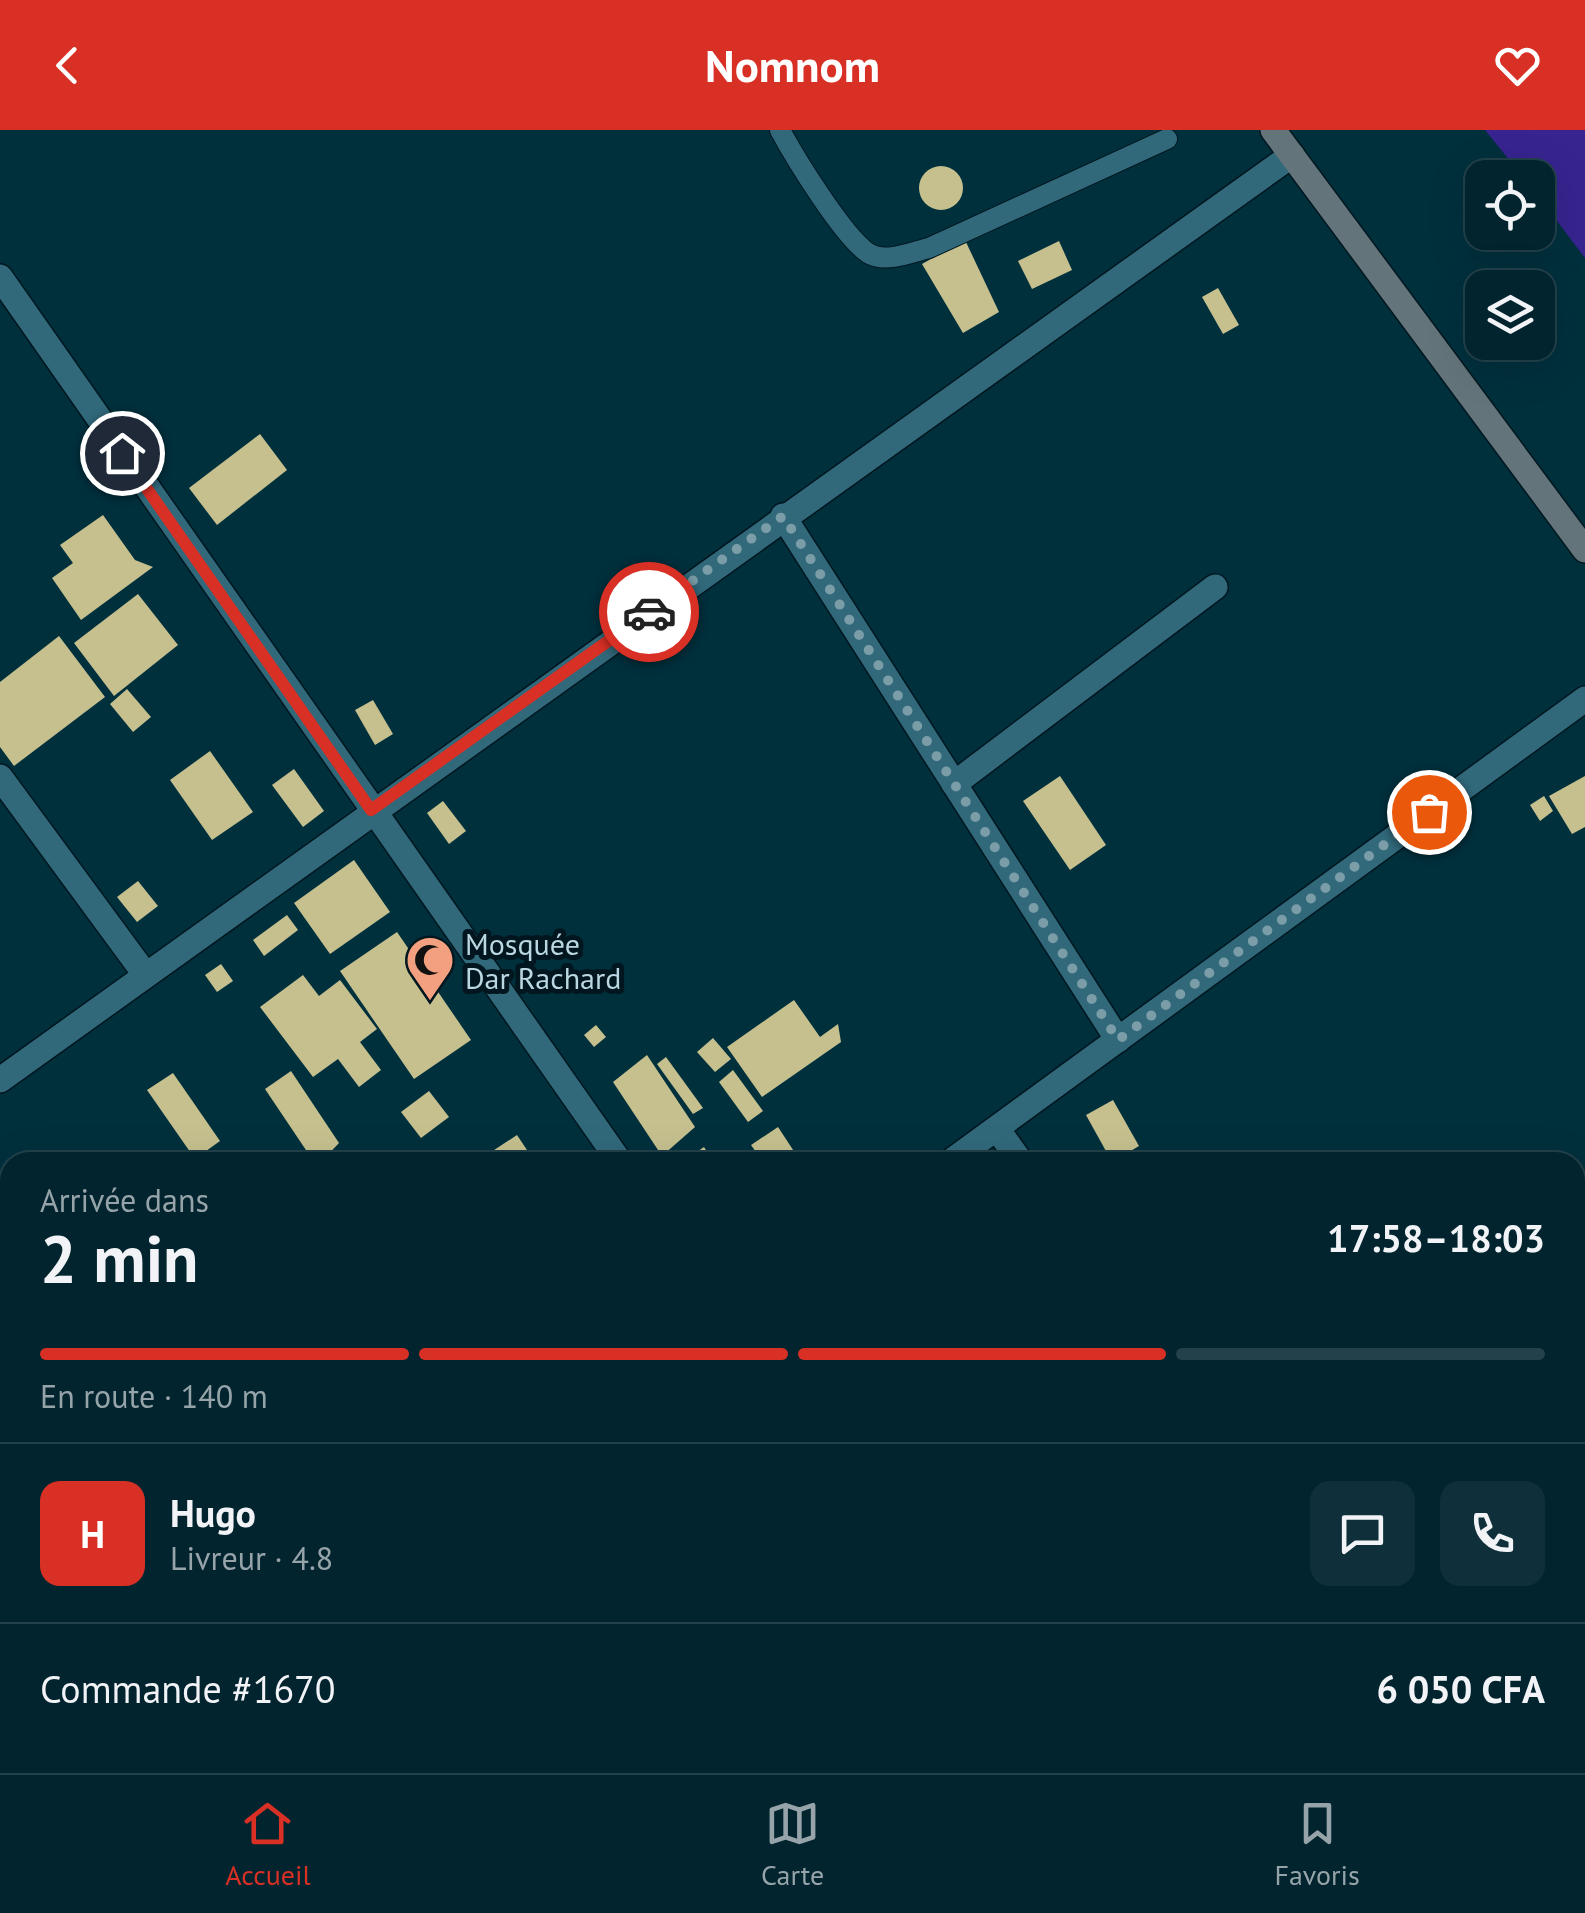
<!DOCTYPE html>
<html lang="fr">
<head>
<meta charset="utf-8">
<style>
	body { margin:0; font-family:"PT Sans",sans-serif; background:#0f303a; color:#f1f3f6; height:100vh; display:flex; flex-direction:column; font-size:38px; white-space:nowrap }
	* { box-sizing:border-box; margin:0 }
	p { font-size:32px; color:#96a4aa }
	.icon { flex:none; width:55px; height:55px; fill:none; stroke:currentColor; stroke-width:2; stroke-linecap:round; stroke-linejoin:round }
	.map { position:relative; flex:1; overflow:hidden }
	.sheet { position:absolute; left:0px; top:1022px; width:1585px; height:622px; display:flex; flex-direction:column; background:#01242e; border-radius:30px 30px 0 0; box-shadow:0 10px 40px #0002,0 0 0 2px #23414a }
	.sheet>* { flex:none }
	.buttons { position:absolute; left:1465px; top:30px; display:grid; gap:20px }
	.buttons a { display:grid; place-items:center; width:90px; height:90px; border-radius:20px; background:#01242e; box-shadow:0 10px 40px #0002,0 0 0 2px #23414a; font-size:50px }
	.pin { position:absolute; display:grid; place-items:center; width:85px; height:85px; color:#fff; margin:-42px; border:5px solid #fff; border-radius:50%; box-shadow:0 2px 10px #0007 }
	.courier { position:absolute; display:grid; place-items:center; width:100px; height:100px; margin:-50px; border:8px solid #d93025; border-radius:50%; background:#fff; color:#222; box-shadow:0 2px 12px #0007 }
	.overview em { font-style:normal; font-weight:800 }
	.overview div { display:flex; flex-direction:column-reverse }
	.overview { display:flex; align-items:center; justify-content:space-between; height:170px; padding:0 40px }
	h1 { font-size:65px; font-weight:800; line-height:75px }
	.bar { display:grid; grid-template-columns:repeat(4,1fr); gap:15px 10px; align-content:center; height:120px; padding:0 40px }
	.bar i { height:12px; border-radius:8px; background:#23414a }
	.bar .on { background:#d93025 }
	.bar p { grid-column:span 4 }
	.line { display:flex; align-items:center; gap:25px; padding:0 40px; border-top:2px solid #23414a }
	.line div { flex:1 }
	.round { display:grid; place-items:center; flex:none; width:105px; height:105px; border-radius:20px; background:#0f303a }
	header { display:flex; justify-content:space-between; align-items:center; height:130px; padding:0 40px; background:#d93025; color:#fff; font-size:45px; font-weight:800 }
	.tab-bar { display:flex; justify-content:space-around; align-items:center; height:140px; border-top:2px solid #23414a; background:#01242e; font-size:28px; color:#96a4aa }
	.tab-bar a { display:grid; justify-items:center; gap:5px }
	.tab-bar .on { color:#d93025 }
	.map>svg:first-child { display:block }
	.water { fill:#37248f }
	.building { fill:#c6c08f }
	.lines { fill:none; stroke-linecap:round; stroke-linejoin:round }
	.service-casing { stroke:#001720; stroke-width:22 }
	.minor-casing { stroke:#001720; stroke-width:28 }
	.secondary-casing { stroke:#001720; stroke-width:28 }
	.service { stroke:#31697b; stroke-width:20 }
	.minor { stroke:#31697b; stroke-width:25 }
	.secondary { stroke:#63757a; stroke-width:25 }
	.done { stroke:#7a9da8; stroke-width:10; stroke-dasharray:0 18 }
	.route { stroke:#d93025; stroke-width:12 }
	.labels { text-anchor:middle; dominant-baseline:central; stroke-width:10; stroke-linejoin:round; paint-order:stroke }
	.poi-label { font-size:30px; fill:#bbd7e1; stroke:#01161e; text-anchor:start }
</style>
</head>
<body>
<header><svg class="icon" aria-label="back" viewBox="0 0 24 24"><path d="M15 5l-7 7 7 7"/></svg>Nomnom<svg class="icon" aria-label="heart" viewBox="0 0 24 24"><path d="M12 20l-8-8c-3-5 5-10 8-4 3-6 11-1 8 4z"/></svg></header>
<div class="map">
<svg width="1585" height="1643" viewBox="0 0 1585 1643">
	<rect width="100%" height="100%" fill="#01303d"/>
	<path class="water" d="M1485 0H1585V128L1538 66V48L1523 47Z"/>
	<g class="building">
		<circle cx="941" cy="58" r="22"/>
		<path d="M965 110 999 182 963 203 922 134Z"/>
		<path d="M1059 111 1072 140 1032 159 1018 131Z"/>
		<path d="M1218 158 1239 195 1223 204 1202 167Z"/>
		<path d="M260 304 287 340 217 395 189 358Z"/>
		<path d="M103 385 135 430 153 437 81 490 52 448 73 433 60 415Z"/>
		<path d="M138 464 178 515 114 566 74 513Z"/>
		<path d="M59 506 105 567 14 636 0 617V552Z"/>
		<path d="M127 559 151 587 133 602 110 574Z"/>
		<path d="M373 570 393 604 375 615 355 580Z"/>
		<path d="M210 621 253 682 212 710 170 650Z"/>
		<path d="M294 639 324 681 303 697 272 655Z"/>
		<path d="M1060 646 1106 715 1070 740 1023 671Z"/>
		<path d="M1585 646V697L1572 704 1549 666Z"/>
		<path d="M1544 666 1553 681 1540 691 1530 675Z"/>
		<path d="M443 671 466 701 449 714 427 683Z"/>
		<path d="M354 730 390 782 330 824 294 773Z"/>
		<path d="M138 751 158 776 137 792 117 767Z"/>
		<path d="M287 785 298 800 264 826 253 810Z"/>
		<path d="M397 802 471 910 414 949 340 841Z"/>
		<path d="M221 834 233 851 217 862 205 845Z"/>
		<path d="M303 845 319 866 340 850 377 899 360 912 381 940 359 957 338 929 313 947 260 877Z"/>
		<path d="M794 870 820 907 838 894 841 912 762 967 727 917Z"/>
		<path d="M596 895 606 907 594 917 584 905Z"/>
		<path d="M713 908 731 929 715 942 697 922Z"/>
		<path d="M647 925 695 997 662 1026 613 952Z"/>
		<path d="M666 927 703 978 693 984 657 934Z"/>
		<path d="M733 940 763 981 748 992 719 952Z"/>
		<path d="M291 941 339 1013 321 1032H314L265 959Z"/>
		<path d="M173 943 220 1011 195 1029 147 960Z"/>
		<path d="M429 961 449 987 421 1008 401 982Z"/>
		<path d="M1113 970 1139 1016 1112 1032 1086 985Z"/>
		<path d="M778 997 801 1032H763L751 1015Z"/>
		<path d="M517 1005 535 1032H476Z"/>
		<path d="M704 1017 711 1028 705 1032H682Z"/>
		<path d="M0 1618 10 1635 16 1643H0Z"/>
		<path d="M858 1635H894L899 1643H864Z"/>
		<path d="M938 1635H957L968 1643H926Z"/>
	</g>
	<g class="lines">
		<g class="service-casing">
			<path id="service" d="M780 0C795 28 843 106 868 123 885 134 912 122 929 118L1167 9"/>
		</g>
		<g class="minor-casing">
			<g id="minor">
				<path d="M0 147 620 1032"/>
				<path d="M783 386 1118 910"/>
				<path d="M0 647 145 844"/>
				<path d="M954 654 1215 457"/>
				<path d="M0 950 1292 25"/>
				<path d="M997 999 1021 1032"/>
				<path d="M950 1032 1585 569"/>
				<path d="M595 1635 600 1643"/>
				<path d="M1046 1635 1052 1643"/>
				<path d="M114 1643 125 1635"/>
				<path d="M457 1643 469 1635"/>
			</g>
		</g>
		<g class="secondary-casing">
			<path id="secondary" d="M1273 0 1585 420"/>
		</g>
		<use href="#service" class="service"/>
		<use href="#minor" class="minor"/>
		<use href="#secondary" class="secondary"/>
	</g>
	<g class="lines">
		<path class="done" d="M649 482 783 386 1118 910 1429 682"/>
		<path class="route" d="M122 323 371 680 649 482"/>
	</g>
	<defs>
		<g id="mosque-pin" transform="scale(2.5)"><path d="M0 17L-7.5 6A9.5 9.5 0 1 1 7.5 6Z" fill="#f2a080" stroke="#01161e"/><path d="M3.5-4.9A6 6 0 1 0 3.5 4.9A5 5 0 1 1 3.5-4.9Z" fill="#111"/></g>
	</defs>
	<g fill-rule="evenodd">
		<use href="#mosque-pin" x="430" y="830"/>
	</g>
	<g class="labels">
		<g class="poi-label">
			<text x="465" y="813">Mosquée<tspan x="465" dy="34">Dar Rachard</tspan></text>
		</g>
	</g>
</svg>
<div class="buttons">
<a><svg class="icon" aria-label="locate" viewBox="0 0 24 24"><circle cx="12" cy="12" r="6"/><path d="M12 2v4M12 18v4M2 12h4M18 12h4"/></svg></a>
<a><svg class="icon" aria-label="layers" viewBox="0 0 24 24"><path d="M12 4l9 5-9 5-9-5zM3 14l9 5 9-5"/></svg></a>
</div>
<div class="pin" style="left:1429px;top:682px;background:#ea580c"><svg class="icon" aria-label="bag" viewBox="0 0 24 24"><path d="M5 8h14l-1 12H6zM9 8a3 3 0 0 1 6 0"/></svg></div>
<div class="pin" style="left:122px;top:323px;background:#1f2937"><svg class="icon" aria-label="home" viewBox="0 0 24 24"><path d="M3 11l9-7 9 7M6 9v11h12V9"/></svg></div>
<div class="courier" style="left:649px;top:482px"><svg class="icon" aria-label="car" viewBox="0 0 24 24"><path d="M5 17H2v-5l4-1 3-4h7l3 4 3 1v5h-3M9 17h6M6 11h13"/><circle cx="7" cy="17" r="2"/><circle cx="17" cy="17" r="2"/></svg></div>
<section class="sheet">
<div class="overview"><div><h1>2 min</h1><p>Arrivée dans</p></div><em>17:58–18:03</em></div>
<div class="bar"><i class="on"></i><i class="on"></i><i class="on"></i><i></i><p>En route · 140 m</p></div>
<div class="line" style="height:180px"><b class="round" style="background:#d93025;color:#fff">H</b><div><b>Hugo</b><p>Livreur · 4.8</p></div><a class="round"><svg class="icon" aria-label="chat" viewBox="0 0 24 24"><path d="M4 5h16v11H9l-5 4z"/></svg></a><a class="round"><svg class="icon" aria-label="phone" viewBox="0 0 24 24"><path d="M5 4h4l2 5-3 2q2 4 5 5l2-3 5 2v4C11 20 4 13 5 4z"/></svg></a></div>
<div class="line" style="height:130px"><div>Commande #1670</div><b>6 050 CFA</b></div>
</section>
</div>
<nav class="tab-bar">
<a class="on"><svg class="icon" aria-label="home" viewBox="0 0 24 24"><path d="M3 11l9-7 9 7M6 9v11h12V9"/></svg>Accueil</a>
<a><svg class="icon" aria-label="map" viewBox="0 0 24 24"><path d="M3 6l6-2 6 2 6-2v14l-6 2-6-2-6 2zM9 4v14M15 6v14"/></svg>Carte</a>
<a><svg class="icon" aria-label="saved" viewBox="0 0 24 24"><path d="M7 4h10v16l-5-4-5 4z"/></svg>Favoris</a>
</nav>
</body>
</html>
